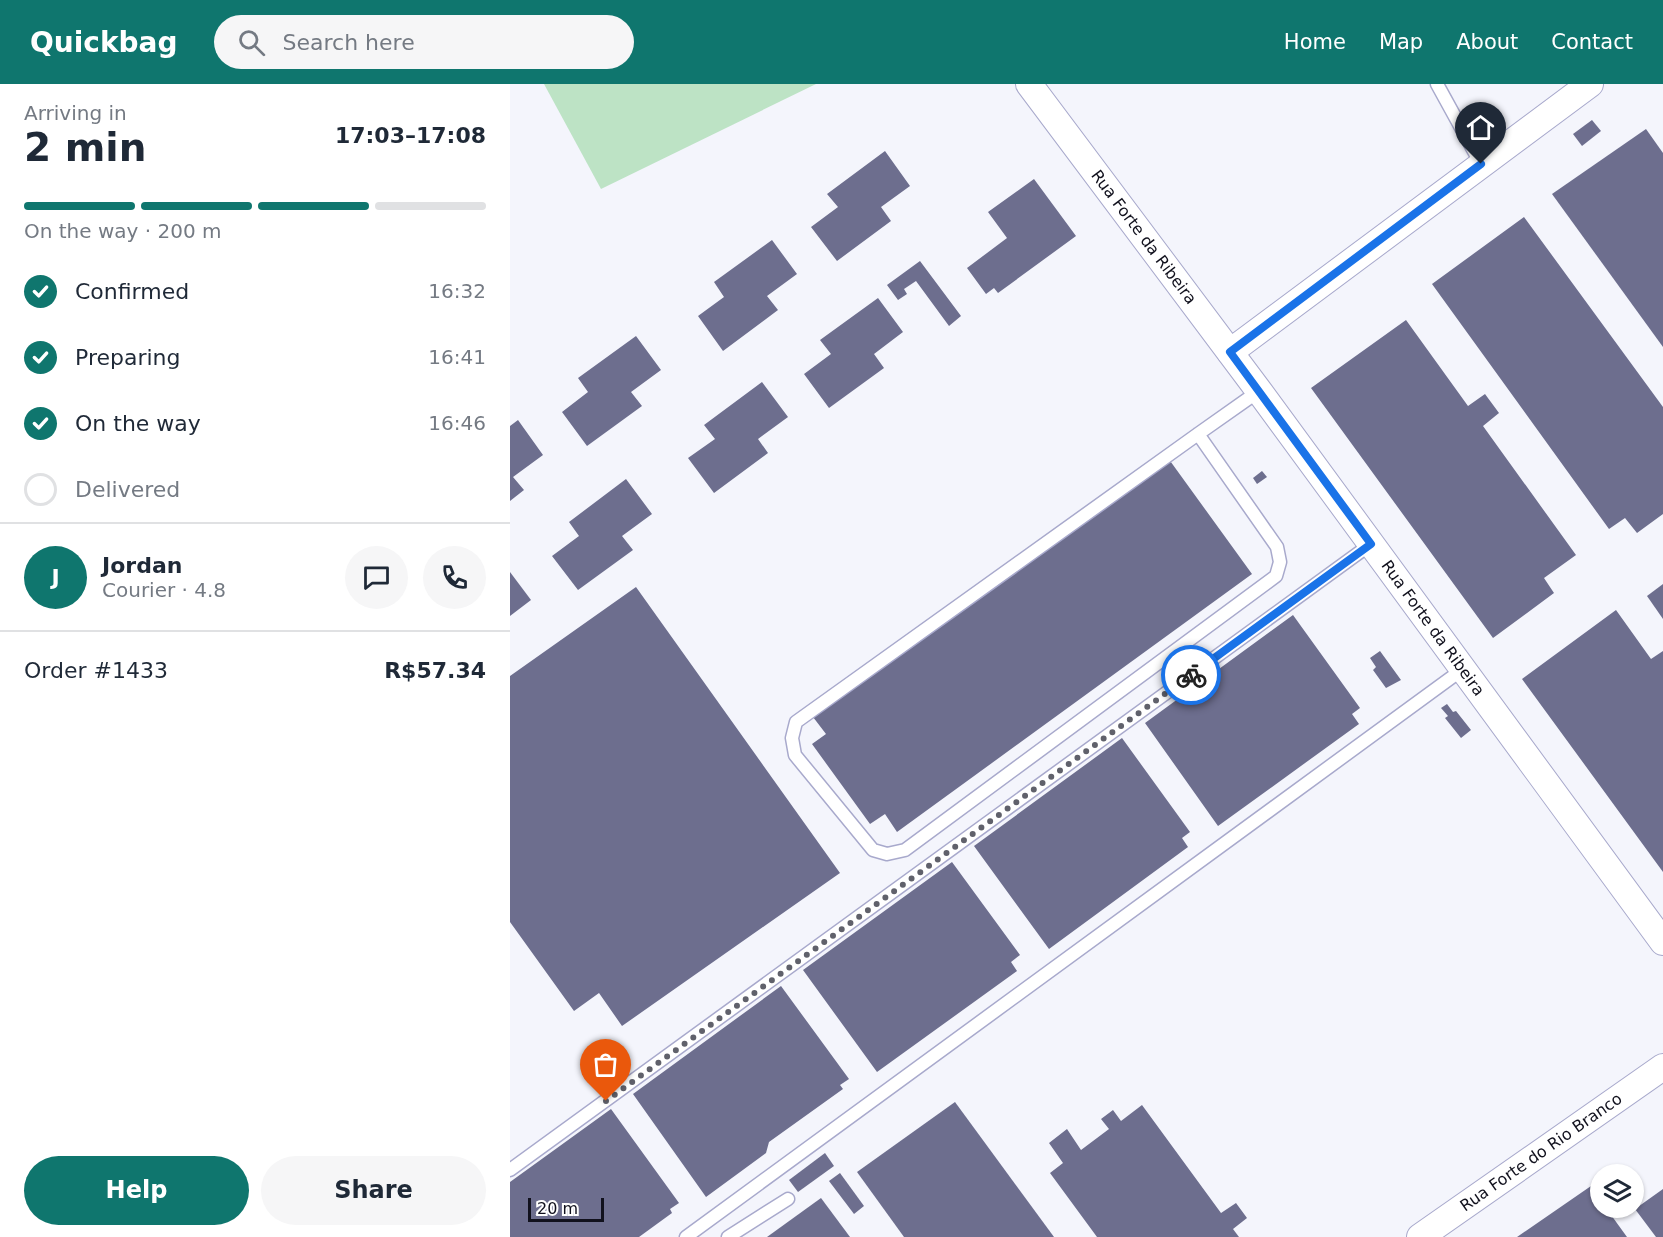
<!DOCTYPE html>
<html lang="en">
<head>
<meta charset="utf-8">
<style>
	body { margin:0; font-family:"DejaVu Sans",sans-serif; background:#f6f6f7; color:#1f2937; height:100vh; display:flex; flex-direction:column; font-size:22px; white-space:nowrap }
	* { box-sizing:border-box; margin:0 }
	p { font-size:20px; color:#747a83 }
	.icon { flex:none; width:33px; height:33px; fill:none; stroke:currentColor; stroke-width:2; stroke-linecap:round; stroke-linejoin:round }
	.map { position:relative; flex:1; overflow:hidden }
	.side { display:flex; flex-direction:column; background:#fff; width:510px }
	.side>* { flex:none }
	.fabs { position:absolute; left:1080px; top:1080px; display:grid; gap:12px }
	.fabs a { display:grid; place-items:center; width:54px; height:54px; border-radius:50%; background:#fff; box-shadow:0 2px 4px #0004; font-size:30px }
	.scale { position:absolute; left:18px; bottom:15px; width:76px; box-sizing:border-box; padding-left:6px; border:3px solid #11111d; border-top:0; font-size:16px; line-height:21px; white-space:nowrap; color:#11111d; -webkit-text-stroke:4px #fff; paint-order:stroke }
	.pin { position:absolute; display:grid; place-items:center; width:51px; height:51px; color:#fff; margin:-62px -26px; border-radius:50% 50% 50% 0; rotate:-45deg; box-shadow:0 0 6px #0007 }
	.pin .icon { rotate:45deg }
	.courier { position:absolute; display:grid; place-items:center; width:60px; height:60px; margin:-30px; border:4px solid #1a73e8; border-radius:50%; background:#fff; color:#222; box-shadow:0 2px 8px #0007 }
	.summary em { font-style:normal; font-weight:700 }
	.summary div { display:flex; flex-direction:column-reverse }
	.summary { display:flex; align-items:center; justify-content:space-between; height:102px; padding:0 24px }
	h1 { font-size:39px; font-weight:700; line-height:45px }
	.bar { display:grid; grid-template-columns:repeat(4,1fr); gap:9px 6px; align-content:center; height:72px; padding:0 24px }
	.bar i { height:8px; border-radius:4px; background:#e0e1e3 }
	.bar .selected { background:#0f766e }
	.bar p { grid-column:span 4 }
	.line { display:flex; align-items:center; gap:15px; padding:0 24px; border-top:2px solid #e0e1e3 }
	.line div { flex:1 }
	.round { display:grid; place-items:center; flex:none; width:63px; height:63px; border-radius:32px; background:#f6f6f7 }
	ol { padding:0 24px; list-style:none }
	li { display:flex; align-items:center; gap:18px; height:66px }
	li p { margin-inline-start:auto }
	li .icon { padding:6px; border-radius:50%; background:#0f766e; color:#fff; stroke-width:4 }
	li:last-child { color:#747a83 }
	li i { width:33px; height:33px; border:3px solid #e0e1e3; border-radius:50% }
	.button { display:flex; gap:12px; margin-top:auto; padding:12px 24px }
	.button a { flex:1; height:69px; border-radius:36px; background:#0f766e; color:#fff; font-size:24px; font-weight:700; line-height:69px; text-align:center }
	.button a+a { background:#f6f6f7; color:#1f2937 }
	header { display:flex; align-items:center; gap:36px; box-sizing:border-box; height:84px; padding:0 30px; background:#0f766e; color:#fff }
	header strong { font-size:28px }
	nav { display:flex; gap:33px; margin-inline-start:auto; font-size:21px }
	.search { width:420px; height:54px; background:#f6f6f7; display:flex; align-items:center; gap:15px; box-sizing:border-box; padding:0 21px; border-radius:33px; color:#747a83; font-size:22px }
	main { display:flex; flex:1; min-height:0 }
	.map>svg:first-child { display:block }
	.green { fill:#bde3c5 }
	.building { fill:#6d6e8e }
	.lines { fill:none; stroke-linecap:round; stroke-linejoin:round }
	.lane-casing { stroke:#a8a9cc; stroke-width:15 }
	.street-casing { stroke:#a8a9cc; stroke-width:28 }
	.lane { stroke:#fff; stroke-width:12 }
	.street { stroke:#fff; stroke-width:26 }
	.done { stroke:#60616b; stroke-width:6; stroke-dasharray:0 10.8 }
	.route { stroke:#1a73e8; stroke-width:8 }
	.labels { text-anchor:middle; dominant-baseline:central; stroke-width:4.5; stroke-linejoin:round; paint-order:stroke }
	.street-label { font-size:16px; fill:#11111d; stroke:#fff }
</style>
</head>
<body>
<header>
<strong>Quickbag</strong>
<div class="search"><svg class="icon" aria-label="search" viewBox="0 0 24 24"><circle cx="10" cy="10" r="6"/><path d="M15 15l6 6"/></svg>Search here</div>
<nav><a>Home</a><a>Map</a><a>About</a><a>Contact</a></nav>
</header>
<main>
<section class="side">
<div class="summary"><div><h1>2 min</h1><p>Arriving in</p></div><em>17:03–17:08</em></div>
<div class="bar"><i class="selected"></i><i class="selected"></i><i class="selected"></i><i></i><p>On the way · 200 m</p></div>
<ol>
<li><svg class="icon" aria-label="check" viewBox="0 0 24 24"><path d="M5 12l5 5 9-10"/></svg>Confirmed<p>16:32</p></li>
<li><svg class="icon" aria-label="check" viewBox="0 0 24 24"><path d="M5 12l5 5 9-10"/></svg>Preparing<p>16:41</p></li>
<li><svg class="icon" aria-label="check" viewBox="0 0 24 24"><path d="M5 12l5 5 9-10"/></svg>On the way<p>16:46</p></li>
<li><i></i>Delivered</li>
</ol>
<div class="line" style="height:108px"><b class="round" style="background:#0f766e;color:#fff">J</b><div><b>Jordan</b><p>Courier · 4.8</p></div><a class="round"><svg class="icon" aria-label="chat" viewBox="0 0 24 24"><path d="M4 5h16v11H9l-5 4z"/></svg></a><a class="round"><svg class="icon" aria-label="phone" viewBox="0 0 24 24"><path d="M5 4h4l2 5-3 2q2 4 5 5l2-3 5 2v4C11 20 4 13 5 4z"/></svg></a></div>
<div class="line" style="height:78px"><div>Order #1433</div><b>R$57.34</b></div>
<div class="button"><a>Help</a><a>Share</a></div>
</section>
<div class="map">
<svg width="1153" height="1153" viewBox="0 0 1153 1153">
	<rect width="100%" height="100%" fill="#f4f5fc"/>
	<path class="green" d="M34 0H306L91 105Z"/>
	<g class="building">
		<path d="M1082 36 1091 47 1072 62 1063 50Z"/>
		<path d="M1136 45 1153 69V263L1042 110Z"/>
		<path d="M375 67 400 102 371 123 381 137 327 177 301 143 328 123 317 110Z"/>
		<path d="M524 95 566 152 488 209 484 204 476 210 457 184 497 154 478 128Z"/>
		<path d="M1014 133 1153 323V430L1127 449 1115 434 1099 445 922 200Z"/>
		<path d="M262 156 287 190 257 212 268 226 213 267 188 232 214 213 204 198Z"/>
		<path d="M410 177 451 232 439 242 406 197 394 205 397 210 388 216 377 201Z"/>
		<path d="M368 214 393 248 364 270 374 284 319 324 294 290 321 270 310 256Z"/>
		<path d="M896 236 958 322 975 310 989 329 973 342 1066 471 1034 494 1044 509 983 554 801 304Z"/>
		<path d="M126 252 151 286 121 308 132 322 77 362 52 328 78 308 68 294Z"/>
		<path d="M252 298 278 333 248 355 258 369 204 409 178 374 205 355 194 341Z"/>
		<path d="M8 336 33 371 3 393 14 406 0 417V342Z"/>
		<path d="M658 374 742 490 387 748 375 730 360 740 302 660 316 650 303 633Z"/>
		<path d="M752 387 757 393 747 400 743 394Z"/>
		<path d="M116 395 142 430 112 452 123 466 68 506 42 472 69 452 59 438Z"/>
		<path d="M0 488 21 516 0 532Z"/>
		<path d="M1153 500V535L1137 512Z"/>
		<path d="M126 503 330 789 112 942 89 909 64 927 0 838V592Z"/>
		<path d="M1106 526 1141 575 1153 567V788L1012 595Z"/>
		<path d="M783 531 850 624 842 630 849 640 708 742 635 639Z"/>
		<path d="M870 567 891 596 876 604 863 586 866 583 860 574Z"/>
		<path d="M937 620 943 628 946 627 961 646 951 654 935 634 938 632 931 624Z"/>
		<path d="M612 654 680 748 672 754 678 763 539 865 464 762Z"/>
		<path d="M442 778 510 871 501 878 507 887 367 988 293 886Z"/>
		<path d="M271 902 339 995 330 1001 333 1005 259 1058 256 1069 196 1113 123 1010Z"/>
		<path d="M445 1018 544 1153H394L347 1088Z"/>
		<path d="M632 1021 711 1129 726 1119 737 1134 723 1145 729 1153H587L540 1089 553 1079 539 1059 557 1045 571 1066 599 1045 591 1035 603 1026 611 1037Z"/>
		<path d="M101 1025 169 1119 160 1125 162 1129 129 1153H0V1098Z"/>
		<path d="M315 1069 324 1082 288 1108 279 1096Z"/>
		<path d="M330 1089 354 1122 344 1130 319 1097Z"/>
		<path d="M1081 1102 1090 1116V1124H1096L1117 1153H1007Z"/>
		<path d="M1153 1105V1153H1146L1125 1125Z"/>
		<path d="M311 1114 340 1153H257Z"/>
	</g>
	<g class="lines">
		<g class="lane-casing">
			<g id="lane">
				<path d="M927 0 971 80"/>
				<path d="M688 350 767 463 770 478 766 492 395 766 377 770 363 766 285 671 282 654 286 638 688 350 749 307"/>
				<path d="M0 1086 861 460"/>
				<path d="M176 1153 953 585"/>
				<path d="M218 1153 278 1115"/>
			</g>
		</g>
		<g class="street-casing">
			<g id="street">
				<path d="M519 0 749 307 1153 858"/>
				<path d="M720 268 1080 0"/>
				<path d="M910 1153 1153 983"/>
			</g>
		</g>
		<use href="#lane" class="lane"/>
		<use href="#street" class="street"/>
	</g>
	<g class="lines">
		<path class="done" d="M96 1017 681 591"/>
		<path class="route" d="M681 591 861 460 720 268 971 80"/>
	</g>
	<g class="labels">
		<g class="street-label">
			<text transform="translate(634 153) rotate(53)">Rua Forte da Ribeira</text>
			<text transform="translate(923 544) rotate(54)">Rua Forte da Ribeira</text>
			<text transform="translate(1031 1068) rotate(-35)">Rua Forte do Rio Branco</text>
		</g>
	</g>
</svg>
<div class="fabs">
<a><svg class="icon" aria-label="layers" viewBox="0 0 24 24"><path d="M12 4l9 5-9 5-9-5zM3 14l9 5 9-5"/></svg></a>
</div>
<div class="scale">20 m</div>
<div class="pin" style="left:96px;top:1017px;background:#ea580c"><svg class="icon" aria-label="bag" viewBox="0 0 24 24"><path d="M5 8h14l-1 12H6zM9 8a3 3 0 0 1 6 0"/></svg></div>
<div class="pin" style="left:971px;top:80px;background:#1f2937"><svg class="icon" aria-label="home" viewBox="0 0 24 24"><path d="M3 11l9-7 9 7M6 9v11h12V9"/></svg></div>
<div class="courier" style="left:681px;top:591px"><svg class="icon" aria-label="bike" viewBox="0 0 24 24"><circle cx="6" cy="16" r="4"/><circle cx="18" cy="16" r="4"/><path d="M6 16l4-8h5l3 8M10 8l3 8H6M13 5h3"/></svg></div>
</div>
</main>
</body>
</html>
